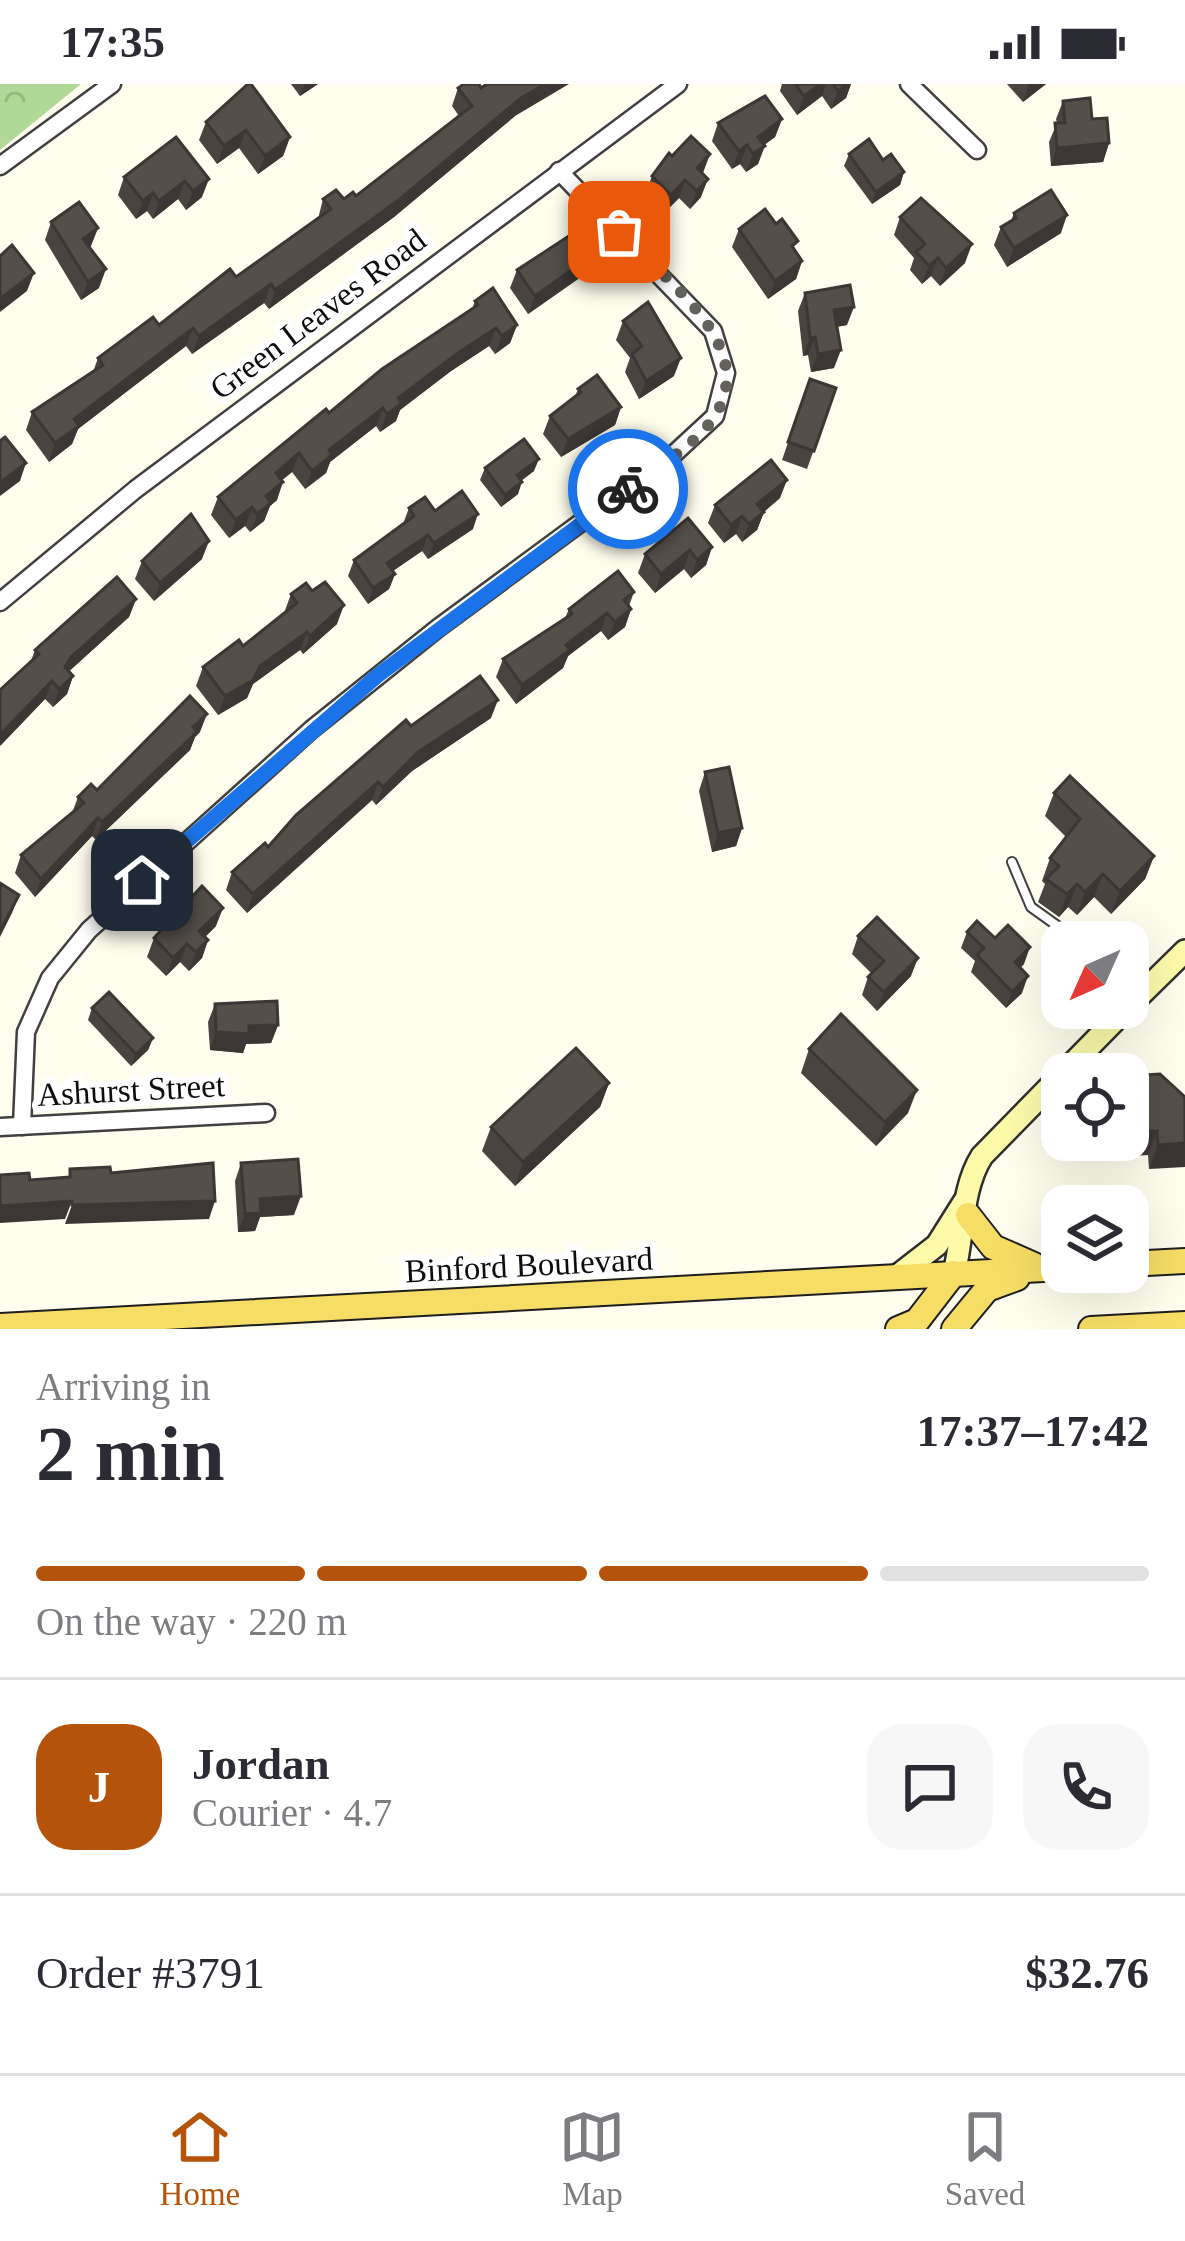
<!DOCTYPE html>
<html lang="en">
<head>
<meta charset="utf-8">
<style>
	body { margin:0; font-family:"Times New Roman",serif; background:#f7f7f7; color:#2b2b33; height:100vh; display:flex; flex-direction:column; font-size:45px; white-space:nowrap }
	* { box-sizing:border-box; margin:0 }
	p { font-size:39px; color:#7c7c81 }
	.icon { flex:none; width:66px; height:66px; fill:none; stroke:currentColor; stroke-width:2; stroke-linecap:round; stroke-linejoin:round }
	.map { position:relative; height:1245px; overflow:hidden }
	.drawer { display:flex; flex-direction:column; background:#fff; flex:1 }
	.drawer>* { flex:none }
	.needle { width:78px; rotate:225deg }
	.tools { position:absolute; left:1041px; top:837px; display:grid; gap:24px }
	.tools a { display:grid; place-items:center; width:108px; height:108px; border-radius:24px; background:#fff; box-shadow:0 12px 48px #0002; font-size:60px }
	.pin { position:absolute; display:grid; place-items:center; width:102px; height:102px; color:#fff; margin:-51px; border-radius:24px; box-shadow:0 6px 18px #0006 }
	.courier { position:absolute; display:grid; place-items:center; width:120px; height:120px; margin:-60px; border:9px solid #1a73e8; border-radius:50%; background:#fff; color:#222; box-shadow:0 3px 15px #0007 }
	.overview em { font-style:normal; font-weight:700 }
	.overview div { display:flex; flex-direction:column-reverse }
	.overview { display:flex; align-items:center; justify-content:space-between; height:204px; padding:0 36px }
	h1 { font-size:78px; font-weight:700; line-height:90px }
	.bar { display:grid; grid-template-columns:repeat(4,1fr); gap:18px 12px; align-content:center; height:144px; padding:0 36px }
	.bar i { height:15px; border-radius:9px; background:#e1e1e2 }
	.bar .current { background:#b45309 }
	.bar p { grid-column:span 4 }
	.line { display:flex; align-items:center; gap:30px; padding:0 36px; border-top:3px solid #e1e1e2 }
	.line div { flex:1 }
	.round { display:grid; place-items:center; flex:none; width:126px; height:126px; border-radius:36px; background:#f7f7f7 }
	.status { display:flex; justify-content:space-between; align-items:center; height:84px; padding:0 60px; background:#fff; direction:ltr }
	.status svg { height:33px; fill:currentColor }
	.tab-bar { display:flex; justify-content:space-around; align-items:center; height:168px; border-top:3px solid #e1e1e2; background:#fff; font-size:33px; color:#7c7c81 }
	.tab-bar a { display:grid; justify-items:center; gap:6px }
	.tab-bar .current { color:#b45309 }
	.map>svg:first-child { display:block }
	.forest { fill:url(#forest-crowns) }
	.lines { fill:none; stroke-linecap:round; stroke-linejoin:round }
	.lane-casing { stroke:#404040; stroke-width:12 }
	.street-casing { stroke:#404040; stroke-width:21 }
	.secondary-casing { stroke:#2f2f2f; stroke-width:26 }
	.primary-casing { stroke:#1e1e1e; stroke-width:28 }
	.lane { stroke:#fff; stroke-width:8 }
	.street { stroke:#fff; stroke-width:16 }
	.secondary { stroke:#fdfbaa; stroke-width:21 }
	.primary { stroke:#f6de66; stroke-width:24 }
	.wall { fill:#494440 }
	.shaded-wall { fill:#3c3734 }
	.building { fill:#554f4a; stroke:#3c3734; stroke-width:3 }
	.done { stroke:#62615b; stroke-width:12; stroke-dasharray:0 21.6 }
	.route { stroke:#1a73e8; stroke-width:15 }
	.labels { text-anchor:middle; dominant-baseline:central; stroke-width:12; stroke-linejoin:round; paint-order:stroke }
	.street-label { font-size:33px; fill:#0d0d0d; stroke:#fff }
</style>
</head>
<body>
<div class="status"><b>17:35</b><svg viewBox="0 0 49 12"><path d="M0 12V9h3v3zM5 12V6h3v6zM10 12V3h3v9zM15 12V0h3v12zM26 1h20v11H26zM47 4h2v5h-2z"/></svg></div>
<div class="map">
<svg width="1185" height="1245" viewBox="0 0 1185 1245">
	<defs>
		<pattern id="forest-crowns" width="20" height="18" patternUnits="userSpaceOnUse" patternTransform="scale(3)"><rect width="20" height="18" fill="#b0d997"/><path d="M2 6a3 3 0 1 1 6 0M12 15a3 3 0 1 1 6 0" fill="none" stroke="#96b981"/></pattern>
	</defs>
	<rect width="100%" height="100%" fill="#fffded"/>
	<path class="forest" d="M0 0H81L0 66Z"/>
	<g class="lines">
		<g class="lane-casing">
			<path id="lane" d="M1012 778 1031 823 1080 858"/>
		</g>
		<g class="street-casing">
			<g id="street">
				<path d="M909 0 977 66"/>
				<path d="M0 82 112 0"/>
				<path d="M0 518 136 405 678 0"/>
				<path d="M22 1042 26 948 50 894 89 846 312 645 438 544 675 369 715 332 726 289 713 247 559 87"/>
				<path d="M0 1043 266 1029"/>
			</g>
		</g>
		<g class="secondary-casing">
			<g id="secondary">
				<path d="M1128 923 1185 867"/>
				<path d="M954 1189C964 1150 961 1105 982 1072L1127 924"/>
				<path d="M897 1192 937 1161 964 1118"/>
			</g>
		</g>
		<g class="primary-casing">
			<g id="primary">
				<path d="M968 1131 993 1163 1034 1181"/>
				<path d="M1128 1180 1185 1177"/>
				<path d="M0 1242 1062 1184"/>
				<path d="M898 1245 917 1237 954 1189"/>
				<path d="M954 1245 987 1205 1017 1194"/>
				<path d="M1091 1245 1185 1240"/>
			</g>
		</g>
		<use href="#lane" class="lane"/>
		<use href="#street" class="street"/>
		<use href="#secondary" class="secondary"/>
		<use href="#primary" class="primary"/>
	</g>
	<g class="wall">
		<path d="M291 0H318L300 12Z"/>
		<path d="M782 0H851L846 14 831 25 822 12 797 31 780 7Z"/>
		<path d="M1007 0H1046L1023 18Z"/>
		<path d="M458 4 515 32 394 133 269 225 264 219 192 270 186 262 78 345 72 360 49 378 26 346 32 328 93 288 98 274 159 241 236 193 318 135 323 115H344L356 112 459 32 452 22Z"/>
		<path d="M1063 17 1092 35 1109 59 1103 78 1051 82 1049 58 1057 39 1056 35Z"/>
		<path d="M782 35 775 53 764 61 758 80 746 88 740 80 732 85 712 57 718 39Z"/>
		<path d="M206 38 290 53 283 72 258 90 239 64 217 80 199 56Z"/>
		<path d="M176 53 202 113 186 126 178 115 153 135 147 127 136 135 118 111 124 93Z"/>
		<path d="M849 70 883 76 904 88 900 101 872 120 844 82Z"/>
		<path d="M672 72 703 89 701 113 690 125 679 114 664 129 645 111 652 92Z"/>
		<path d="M1014 129 1061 149 1007 183 994 161 1001 143 1011 137Z"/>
		<path d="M900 133 965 179 940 202 931 192 922 200 910 186 914 174 894 151Z"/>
		<path d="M51 138 98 144 90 163 99 204 81 216 45 156Z"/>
		<path d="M776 140 802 177 796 195 768 215 732 163 739 145Z"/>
		<path d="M517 186 588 188 528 230 510 204Z"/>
		<path d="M805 209 847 241 837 243 834 284 811 288 808 271 803 272 798 227Z"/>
		<path d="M475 217 517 241 510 259 495 270 489 262 451 287 400 326 396 337 380 348 376 342 330 378 326 389 305 405 292 388 282 396 277 416 270 422 264 437 250 448 245 442 229 454 211 431 218 413 329 329 472 225Z"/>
		<path d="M623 237 674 292 639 315 625 288 630 274 616 256Z"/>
		<path d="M810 295 836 304 807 385 782 376Z"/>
		<path d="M578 305 621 323 615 341 561 373 543 350 550 332 575 313Z"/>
		<path d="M485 384 534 387 521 397 518 410 501 423 480 396Z"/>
		<path d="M780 414 764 428 757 446 742 458 736 450 724 459 708 439 715 421Z"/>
		<path d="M409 424 435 427 473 445 428 475 422 467 393 487 395 490 389 505 368 520 348 492 354 476 403 440Z"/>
		<path d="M712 463 706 481 691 494 684 485 655 509 638 489 645 470Z"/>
		<path d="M202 475 154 517 135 495 142 477Z"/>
		<path d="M312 507 337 540 303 570 300 566 253 600 247 614 218 631 196 602 203 583 243 562 284 529 291 510Z"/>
		<path d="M634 508 629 522 631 525 625 543 608 556 601 547 568 572 563 584 516 620 496 593 503 575 565 534 569 525Z"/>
		<path d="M136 515 129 533 69 587 73 592 67 610 53 623 45 615 1 661 0 606 31 577 35 566Z"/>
		<path d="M491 634 412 687 376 721 372 716 247 829 226 806 232 788 268 763 411 642Z"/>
		<path d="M200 648 195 653 190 666 96 756 92 752 35 813 15 789 21 771 72 729 78 713 97 706Z"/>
		<path d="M705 688 742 744 736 762 712 768 699 707Z"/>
		<path d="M1054 709 1154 772 1145 795 1111 830 1094 813 1077 831 1068 823 1059 833 1038 818 1045 800 1042 797 1050 774 1066 753 1045 732Z"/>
		<path d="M216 842 205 853 208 856 202 874 189 887 180 878 166 892 147 873 154 854Z"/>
		<path d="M967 848 1024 880 1020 884 1022 909 1006 924 971 888 975 877 961 864Z"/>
		<path d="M858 852 911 892 877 927 862 911 868 893 872 890 852 870Z"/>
		<path d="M215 920 278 941 271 959 246 960 243 969 210 966 208 938Z"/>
		<path d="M92 924 153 954 148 966 131 982 88 936Z"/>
		<path d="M809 965 908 1029 876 1062 801 989Z"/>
		<path d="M609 999 600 1023 515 1102 482 1067 491 1043Z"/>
		<path d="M1185 1013 1149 1085 1148 1071 1068 1074 1066 1056H1128Z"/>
		<path d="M241 1079 294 1131 260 1133 255 1147 238 1148 235 1097Z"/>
	</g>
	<g class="shaded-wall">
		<path d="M305 0H318L300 12Z"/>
		<path d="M545 0H569L515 32 394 133 269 225 275 206 521 14Z"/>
		<path d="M821 0H826L822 12 797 31 804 12Z"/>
		<path d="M847 0H851L846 14 831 25 838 7Z"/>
		<path d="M1029 0H1046L1023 18Z"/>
		<path d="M782 35 775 53 751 71 758 53Z"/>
		<path d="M246 46 239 64 217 80 224 62Z"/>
		<path d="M290 53 283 72 258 90 265 72Z"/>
		<path d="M1109 59 1103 78 1051 82 1057 64Z"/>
		<path d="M747 61 740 80 732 85 739 67Z"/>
		<path d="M765 62 758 80 746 88 753 70Z"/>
		<path d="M710 70 703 89 690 102 697 84Z"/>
		<path d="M904 88 900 101 872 120 876 108Z"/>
		<path d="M209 95 202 113 186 126 193 107Z"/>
		<path d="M708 95 701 113 690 125 697 107Z"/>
		<path d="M685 96 679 114 664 129 671 111Z"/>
		<path d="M185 97 178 115 153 135 159 117Z"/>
		<path d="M153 109 147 127 136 135 143 117Z"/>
		<path d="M1067 131 1061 149 1007 183 1014 164Z"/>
		<path d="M98 144 91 162 77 173 83 155Z"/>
		<path d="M972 160 965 179 940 202 946 184Z"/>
		<path d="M594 170 588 188 528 230 535 212Z"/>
		<path d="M938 174 931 192 922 200 929 182Z"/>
		<path d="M802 177 796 195 768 215 775 197Z"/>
		<path d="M106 185 99 204 81 216 88 198Z"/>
		<path d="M34 189 27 207 0 228V215Z"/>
		<path d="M271 200 264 219 192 270 199 252Z"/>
		<path d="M854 223 847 241 828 244 834 226Z"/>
		<path d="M517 241 510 259 495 270 502 252Z"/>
		<path d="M193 244 186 262 78 345 72 360 49 378 55 359 74 335Z"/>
		<path d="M496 244 489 262 451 287 400 326 396 337 380 348 387 330 398 314 458 269Z"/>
		<path d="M815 253 808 271 803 272 810 254Z"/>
		<path d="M841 266 834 284 811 288 818 270Z"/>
		<path d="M681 274 674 292 639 315 646 297Z"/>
		<path d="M621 323 615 341 561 373 568 355Z"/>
		<path d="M383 324 376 342 330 378 326 389 305 405 312 387 329 366Z"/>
		<path d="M299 369 292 388 269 407 276 389Z"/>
		<path d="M539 375 534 387 512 403 517 391Z"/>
		<path d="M26 379 20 397 0 412V399Z"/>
		<path d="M787 396 780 414 751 438 757 420Z"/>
		<path d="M283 398 277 416 270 422 264 437 250 448 266 412Z"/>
		<path d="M522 398 518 410 501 423 505 411Z"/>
		<path d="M252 423 245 442 229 454 236 436Z"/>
		<path d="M764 428 757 446 742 458 749 440Z"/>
		<path d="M478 430 473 445 428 475 434 459Z"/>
		<path d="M742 432 736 450 724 459 731 441Z"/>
		<path d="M428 451 422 467 381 495 387 479Z"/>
		<path d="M209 457 202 475 154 517 160 499Z"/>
		<path d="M712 463 706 481 691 494 697 476Z"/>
		<path d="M690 466 684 485 655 509 661 490Z"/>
		<path d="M395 490 389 505 368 520 373 504Z"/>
		<path d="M136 515 129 533 65 591V583L71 573Z"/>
		<path d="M344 521 337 540 303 570 310 552Z"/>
		<path d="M631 525 625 543 608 556 615 538Z"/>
		<path d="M607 529 601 547 568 572 563 584 516 620 522 601 566 561Z"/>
		<path d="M307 548 300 566 253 600 247 614 218 631 225 612 260 582Z"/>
		<path d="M73 592 67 610 53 623 59 605Z"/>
		<path d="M52 597 45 615 0 662V651Z"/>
		<path d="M498 616 491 634 412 687 376 721 383 703 418 668Z"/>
		<path d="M207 630 200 648 195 653 190 666 96 756 102 738Z"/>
		<path d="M378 698 372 716 247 829 253 810Z"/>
		<path d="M98 734 92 752 35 813 41 795Z"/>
		<path d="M742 744 736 762 712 768 718 749Z"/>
		<path d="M1154 772 1145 795 1111 830 1120 807Z"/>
		<path d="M1103 790 1094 813 1077 831 1085 808Z"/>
		<path d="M1077 800 1068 823 1059 833 1067 810Z"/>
		<path d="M19 811 12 829 0 853V847Z"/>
		<path d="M223 824 216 842 193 865 199 847Z"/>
		<path d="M208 856 202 874 189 887 196 868Z"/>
		<path d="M187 860 180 878 166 892 173 874Z"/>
		<path d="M1030 863 1024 880 1009 895 1015 878Z"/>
		<path d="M918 874 911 892 877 927 884 908Z"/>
		<path d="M1028 892 1022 909 1006 924 1012 908Z"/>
		<path d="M278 941 271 959 246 960 243 969 210 966 216 948 249 942Z"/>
		<path d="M153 954 148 966 131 982 136 970Z"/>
		<path d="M609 999 600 1023 515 1102 523 1078Z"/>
		<path d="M917 1006 908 1029 876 1062 885 1038Z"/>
		<path d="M1157 1047 1148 1071 1068 1074 1074 1056H1128V1048Z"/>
		<path d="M1185 1059V1083L1149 1085 1158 1061Z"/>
		<path d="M301 1112 294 1131 260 1133 255 1147 238 1148 245 1130 260 1115Z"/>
		<path d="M72 1117 65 1135 0 1139V1122Z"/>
		<path d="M215 1117 209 1135 65 1140 72 1121Z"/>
	</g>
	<g class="building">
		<path d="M248 0H251L290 53 265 72 246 46 224 62 206 38Z"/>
		<path d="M464 0H479L481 4 487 0H545L521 14 400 115 275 206 271 200 199 252 193 244 74 335 79 342 55 359 32 328 103 281 98 274 153 233 159 241 230 185 236 193 331 125 323 115 336 106 344 115 353 108 356 112 472 22 458 4Z"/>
		<path d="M795 0H821L804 12Z"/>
		<path d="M833 0H847L838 7Z"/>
		<path d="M765 12 782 35 758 53 765 62 753 70 747 61 739 67 718 39Z"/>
		<path d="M1090 14 1092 35 1107 34 1109 59 1057 64 1055 39H1065L1063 17Z"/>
		<path d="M691 52 710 70 697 84 708 95 697 107 685 96 671 111 652 92 669 69 672 72Z"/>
		<path d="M176 53 209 95 193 107 185 97 159 117 153 109 143 117 124 93Z"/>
		<path d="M869 55 883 76 891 70 904 88 876 108 849 70Z"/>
		<path d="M1051 106 1067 131 1014 164 1001 143 1016 134 1014 129Z"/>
		<path d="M921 114 972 160 946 184 938 174 929 182 916 168 925 160 900 133Z"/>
		<path d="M79 118 98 144 83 155 106 185 88 198 51 138Z"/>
		<path d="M765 125 776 140 782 135 798 157 792 162 802 177 775 197 739 145Z"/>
		<path d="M578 146 594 170 535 212 517 186Z"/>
		<path d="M12 161 34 189 0 215V172Z"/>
		<path d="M850 201 854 223 834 226 841 266 818 270 815 253 810 254 805 209Z"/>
		<path d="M493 204 517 241 502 252 496 244 458 269 398 314 402 319 387 330 383 324 329 366 332 371 312 387 299 369 276 389 283 398 266 412 271 419 257 430 252 423 236 436 218 413 326 325 329 329 382 285 478 221 475 217Z"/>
		<path d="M648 218 681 274 646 297 632 270 642 262 623 237Z"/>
		<path d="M597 291 621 323 568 355 550 332 581 308 578 305Z"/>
		<path d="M810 295 836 304 814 367 788 358Z"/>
		<path d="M5 353 26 379 0 399V357Z"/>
		<path d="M524 355 539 375 517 391 522 398 505 411 485 384Z"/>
		<path d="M771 376 787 396 757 420 764 428 749 440 742 432 731 441 715 421Z"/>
		<path d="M462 407 478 430 434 459 428 451 387 479 395 490 373 504 354 476 414 432 409 424 425 413 435 427Z"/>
		<path d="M191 430 209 457 160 499 142 477Z"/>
		<path d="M688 434 712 463 697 476 690 466 661 490 645 470Z"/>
		<path d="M618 487 634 508 624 516 631 525 615 538 607 529 566 561 570 566 522 601 503 575 572 530 569 525Z"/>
		<path d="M117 493 136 515 71 573 65 583 73 592 59 605 52 597 0 651V606L39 570 35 566Z"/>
		<path d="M325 498 344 521 310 552 307 548 260 582 253 596 225 612 203 583 239 556 243 562 297 519 291 510 306 499 312 507Z"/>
		<path d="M480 592 498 616 418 668 383 703 378 698 253 810 232 788 265 759 268 763 296 731 406 636 411 642Z"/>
		<path d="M190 612 207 630 193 643 197 648 102 738 98 734 41 795 21 771 84 719 78 713 91 700 97 706Z"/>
		<path d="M729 683 742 744 718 749 705 688Z"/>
		<path d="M1070 692 1154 772 1120 807 1103 790 1085 808 1077 800 1067 810 1046 795 1059 782 1050 774 1080 735 1054 709Z"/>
		<path d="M0 799 19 811 0 847Z"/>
		<path d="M202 802 223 824 199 847 208 856 196 868 187 860 173 874 154 854Z"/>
		<path d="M877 833 918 874 884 908 868 893 884 877 858 852Z"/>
		<path d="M977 837 995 854 1008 841 1030 863 1015 878 1028 892 1012 908 977 871 984 864 967 848Z"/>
		<path d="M109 908 153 954 136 970 92 924Z"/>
		<path d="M277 917 278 941 249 942V950L216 948 215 920Z"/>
		<path d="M841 930 917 1006 885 1038 809 965Z"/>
		<path d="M576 964 609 999 523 1078 491 1043Z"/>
		<path d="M1160 990 1185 1013V1059L1158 1061 1157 1047 1128 1048V992Z"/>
		<path d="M298 1075 301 1112 260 1115 261 1129 245 1130 241 1079Z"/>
		<path d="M213 1079 215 1117 72 1121V1117L0 1122V1091L29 1089 30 1096 70 1093V1085L110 1083 111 1089Z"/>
	</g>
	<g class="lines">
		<path class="done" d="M619 148C664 195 768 267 709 340 688 366 654 385 628 405"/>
		<path class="route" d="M142 796 377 592 628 405"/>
	</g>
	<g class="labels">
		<g class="street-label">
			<text transform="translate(318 230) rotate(-37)">Green Leaves Road</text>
			<text transform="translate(131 1006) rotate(-3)">Ashurst Street</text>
			<text transform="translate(529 1181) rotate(-3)">Binford Boulevard</text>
		</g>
	</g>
</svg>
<div class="tools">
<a><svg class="needle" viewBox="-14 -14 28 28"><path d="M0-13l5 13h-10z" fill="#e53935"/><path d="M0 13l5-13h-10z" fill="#7c7c81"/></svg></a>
<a><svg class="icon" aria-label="locate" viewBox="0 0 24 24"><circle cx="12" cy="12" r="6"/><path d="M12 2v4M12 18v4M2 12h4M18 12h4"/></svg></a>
<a><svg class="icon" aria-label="layers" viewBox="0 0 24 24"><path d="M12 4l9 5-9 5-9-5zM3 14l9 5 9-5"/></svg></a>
</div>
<div class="pin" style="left:619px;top:148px;background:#ea580c"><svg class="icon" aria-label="bag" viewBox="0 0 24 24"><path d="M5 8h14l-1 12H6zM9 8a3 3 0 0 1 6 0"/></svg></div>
<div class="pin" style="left:142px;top:796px;background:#1f2937"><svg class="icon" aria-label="home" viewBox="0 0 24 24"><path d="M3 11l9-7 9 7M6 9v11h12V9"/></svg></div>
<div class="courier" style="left:628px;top:405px"><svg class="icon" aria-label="bike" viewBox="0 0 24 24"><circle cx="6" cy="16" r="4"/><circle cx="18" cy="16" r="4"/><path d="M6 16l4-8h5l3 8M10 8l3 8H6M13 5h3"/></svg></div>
</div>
<section class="drawer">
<div class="overview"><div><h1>2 min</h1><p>Arriving in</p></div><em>17:37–17:42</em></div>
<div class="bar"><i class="current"></i><i class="current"></i><i class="current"></i><i></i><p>On the way · 220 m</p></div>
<div class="line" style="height:216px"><b class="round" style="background:#b45309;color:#fff">J</b><div><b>Jordan</b><p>Courier · 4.7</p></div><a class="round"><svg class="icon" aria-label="chat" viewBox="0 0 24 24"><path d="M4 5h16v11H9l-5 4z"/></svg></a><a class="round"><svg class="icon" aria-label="phone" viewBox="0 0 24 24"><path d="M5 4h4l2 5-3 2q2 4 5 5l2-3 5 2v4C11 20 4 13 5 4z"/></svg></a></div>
<div class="line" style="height:156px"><div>Order #3791</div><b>$32.76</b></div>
</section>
<nav class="tab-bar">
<a class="current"><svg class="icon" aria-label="home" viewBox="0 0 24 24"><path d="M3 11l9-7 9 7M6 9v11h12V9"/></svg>Home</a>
<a><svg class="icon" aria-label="map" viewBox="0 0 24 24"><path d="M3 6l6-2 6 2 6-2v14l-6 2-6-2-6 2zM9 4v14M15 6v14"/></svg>Map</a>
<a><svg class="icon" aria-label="saved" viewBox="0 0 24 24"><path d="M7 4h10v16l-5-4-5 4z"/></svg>Saved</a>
</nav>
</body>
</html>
